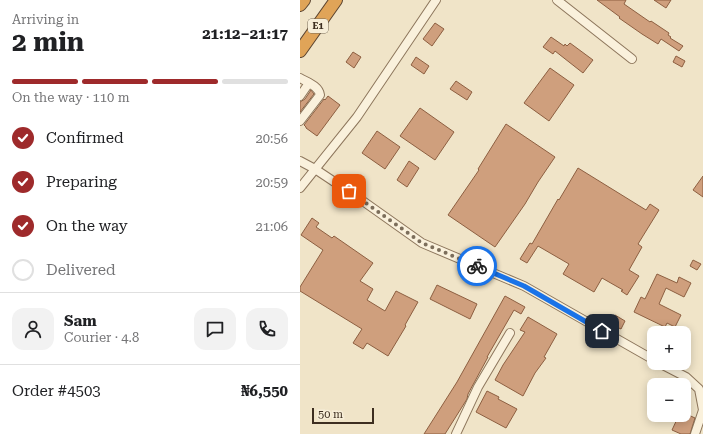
<!DOCTYPE html>
<html lang="en">
<head>
<meta charset="utf-8">
<style>
	body { margin:0; font-family:"Roboto Serif",serif; background:#f2f2f2; color:#202124; height:100vh; display:flex; flex-direction:column; font-size:15px; white-space:nowrap }
	* { box-sizing:border-box; margin:0 }
	p { font-size:13px; color:#757577 }
	.icon { flex:none; width:22px; height:22px; fill:none; stroke:currentColor; stroke-width:2; stroke-linecap:round; stroke-linejoin:round }
	.map { position:relative; flex:1; overflow:hidden }
	.side { display:flex; flex-direction:column; background:#fff; width:300px }
	.side>* { flex:none }
	.tools { position:absolute; left:347px; top:326px; display:grid; gap:8px }
	.tools a { display:grid; place-items:center; width:44px; height:44px; border-radius:8px; background:#fff; box-shadow:0 2px 10px #0003; font-size:20px }
	.scale { position:absolute; left:12px; bottom:10px; width:62px; box-sizing:border-box; padding-left:4px; border:2px solid #3d2e20; border-top:0; font-size:11px; line-height:14px; white-space:nowrap; color:#3d2e20; -webkit-text-stroke:3px #f7eed8; paint-order:stroke }
	.pin { position:absolute; display:grid; place-items:center; width:34px; height:34px; color:#fff; margin:-17px; border-radius:8px; box-shadow:0 2px 6px #0006 }
	.courier { position:absolute; display:grid; place-items:center; width:40px; height:40px; margin:-20px; border:3px solid #1a73e8; border-radius:50%; background:#fff; color:#222; box-shadow:0 1px 5px #0007 }
	.overview em { font-style:normal; font-weight:700 }
	.overview div { display:flex; flex-direction:column-reverse }
	.overview { display:flex; align-items:center; justify-content:space-between; height:68px; padding:0 12px }
	h1 { font-size:26px; font-weight:700; line-height:30px }
	.bar { display:grid; grid-template-columns:repeat(4,1fr); gap:6px 4px; align-content:center; height:48px; padding:0 12px }
	.bar i { height:5px; border-radius:3px; background:#e0e0e0 }
	.bar .on { background:#9e2a2b }
	.bar p { grid-column:span 4 }
	.line { display:flex; align-items:center; gap:10px; padding:0 12px; border-top:1px solid #e0e0e0 }
	.line div { flex:1 }
	.round { display:grid; place-items:center; flex:none; width:42px; height:42px; border-radius:12px; background:#f2f2f2 }
	ol { padding:0 12px; list-style:none }
	li { display:flex; align-items:center; gap:12px; height:44px }
	li p { margin-inline-start:auto }
	li .icon { padding:4px; border-radius:50%; background:#9e2a2b; color:#fff; stroke-width:4 }
	li:last-child { color:#757577 }
	li i { width:22px; height:22px; border:2px solid #e0e0e0; border-radius:50% }
	main { display:flex; flex:1; min-height:0 }
	.map>svg:first-child { display:block }
	.building { fill:#cf9f7d; stroke:#8d5f41 }
	.lines { fill:none; stroke-linecap:round; stroke-linejoin:round }
	.minor-casing { stroke:#8d765c; stroke-width:10 }
	.highway-casing { stroke:#5b4430; stroke-width:14 }
	.minor { stroke:#faf1dc; stroke-width:8 }
	.highway { stroke:#e0a458; stroke-width:12 }
	.done { stroke:#7c6e5b; stroke-width:4; stroke-dasharray:0 7.2 }
	.route { stroke:#1a73e8; stroke-width:5 }
	.labels { text-anchor:middle; dominant-baseline:central; stroke-width:3.5; stroke-linejoin:round; paint-order:stroke }
	.shield { fill:#f7eed8; stroke:#756857; stroke-width:1 }
	.shield-label { font-size:9px; font-weight:bold; fill:#3d2e20 }
</style>
</head>
<body>
<main>
<section class="side">
<div class="overview"><div><h1>2 min</h1><p>Arriving in</p></div><em>21:12–21:17</em></div>
<div class="bar"><i class="on"></i><i class="on"></i><i class="on"></i><i></i><p>On the way · 110 m</p></div>
<ol>
<li><svg class="icon" aria-label="check" viewBox="0 0 24 24"><path d="M5 12l5 5 9-10"/></svg>Confirmed<p>20:56</p></li>
<li><svg class="icon" aria-label="check" viewBox="0 0 24 24"><path d="M5 12l5 5 9-10"/></svg>Preparing<p>20:59</p></li>
<li><svg class="icon" aria-label="check" viewBox="0 0 24 24"><path d="M5 12l5 5 9-10"/></svg>On the way<p>21:06</p></li>
<li><i></i>Delivered</li>
</ol>
<div class="line" style="height:72px"><a class="round"><svg class="icon" aria-label="person" viewBox="0 0 24 24"><circle cx="12" cy="8" r="4"/><path d="M4 21q1-7 8-7t8 7"/></svg></a><div><b>Sam</b><p>Courier · 4.8</p></div><a class="round"><svg class="icon" aria-label="chat" viewBox="0 0 24 24"><path d="M4 5h16v11H9l-5 4z"/></svg></a><a class="round"><svg class="icon" aria-label="phone" viewBox="0 0 24 24"><path d="M5 4h4l2 5-3 2q2 4 5 5l2-3 5 2v4C11 20 4 13 5 4z"/></svg></a></div>
<div class="line" style="height:52px"><div>Order #4503</div><b>₦6,550</b></div>
</section>
<div class="map">
<svg width="403" height="434" viewBox="0 0 403 434">
	<rect width="100%" height="100%" fill="#f0e4c8"/>
	<g class="building">
		<path d="M297 0H326L324 4 350 22 351 21 369 33 368 35 371 37 370 38 383 46 379 51 361 39 358 44 342 34 319 18 320 17Z"/>
		<path d="M354 0H371L366 8Z"/>
		<path d="M135 23 144 29 132 46 123 39Z"/>
		<path d="M251 37 264 46 265 44 267 46 270 43 293 60 283 73 255 51 253 54 243 47Z"/>
		<path d="M53 52 61 57 54 68 46 62Z"/>
		<path d="M376 56 385 61 382 67 373 62Z"/>
		<path d="M116 57 129 66 124 74 111 65Z"/>
		<path d="M250 68 274 85 249 121 224 103Z"/>
		<path d="M156 81 172 92 167 100 150 89Z"/>
		<path d="M11 90 14 94 0 112V102L5 99Z"/>
		<path d="M28 96 40 105 17 136 6 128V127L4 125 24 99 25 100Z"/>
		<path d="M120 108 154 132 135 160 100 136Z"/>
		<path d="M206 124 255 157 238 182 225 204 195 247 148 215 179 170 178 169Z"/>
		<path d="M77 131 100 147 85 169 62 153Z"/>
		<path d="M109 161 119 168 107 187 97 180Z"/>
		<path d="M278 168 346 210 350 204 359 210 338 244 342 247 329 270 339 276 327 295 321 291 323 290 302 278 294 292 263 274 269 264 238 246 227 263 220 259 230 243 232 244 258 199 259 200Z"/>
		<path d="M403 176V197L393 190Z"/>
		<path d="M12 218 19 223 16 227 32 238 34 236 73 263 60 281 73 289 67 300 85 311 96 291 118 302 105 325 106 326 88 356 67 343 63 349 53 343 62 329 0 291V287L23 250 1 235Z"/>
		<path d="M393 260 401 264 397 270 390 266Z"/>
		<path d="M357 274 377 283 379 277 391 283 384 297 366 288 359 304 381 315 375 327 367 323 365 327 334 312 341 297 345 299Z"/>
		<path d="M137 285 177 304 170 319 130 299Z"/>
		<path d="M205 296 225 307 221 314 214 310 187 357H188L168 394 167 399 145 434H124L157 382Z"/>
		<path d="M315 315 325 321 321 329 310 324Z"/>
		<path d="M228 317 257 334 244 357 246 358 235 373 223 396 195 380 203 365 225 332 220 330Z"/>
		<path d="M187 391 199 397 198 399 217 409 206 428 176 412Z"/>
		<path d="M384 413 395 418 390 434H381L372 430 379 415H384Z"/>
	</g>
	<g class="lines">
		<g class="minor-casing">
			<g id="minor">
				<path d="M257 0 332 59"/>
				<path d="M0 78C7 82 19 86 20 95L0 121"/>
				<path d="M0 96 9 83"/>
				<path d="M0 161 15 169 60 199 122 243 224 286 354 360"/>
				<path d="M0 188 57 117 136 0"/>
				<path d="M359 363 386 377 399 389 403 410 395 434"/>
				<path d="M156 434 178 387 210 333"/>
			</g>
		</g>
		<g class="highway-casing">
			<g id="highway">
				<path d="M0 5 4 0"/>
				<path d="M0 51 36 0"/>
			</g>
		</g>
		<use href="#minor" class="minor"/>
		<use href="#highway" class="highway"/>
	</g>
	<g class="lines">
		<path class="done" d="M49 191 122 243 177 266"/>
		<path class="route" d="M177 266 224 286 302 331"/>
	</g>
	<g class="labels">
		<rect class="shield" x="8" y="19" width="20" height="14" rx="3"/>
		<g class="shield-label">
			<text x="18" y="26">E1</text>
		</g>
	</g>
</svg>
<div class="tools">
<a>+</a>
<a>−</a>
</div>
<div class="scale">50 m</div>
<div class="pin" style="left:49px;top:191px;background:#ea580c"><svg class="icon" aria-label="bag" viewBox="0 0 24 24"><path d="M5 8h14l-1 12H6zM9 8a3 3 0 0 1 6 0"/></svg></div>
<div class="pin" style="left:302px;top:331px;background:#1f2937"><svg class="icon" aria-label="home" viewBox="0 0 24 24"><path d="M3 11l9-7 9 7M6 9v11h12V9"/></svg></div>
<div class="courier" style="left:177px;top:266px"><svg class="icon" aria-label="bike" viewBox="0 0 24 24"><circle cx="6" cy="16" r="4"/><circle cx="18" cy="16" r="4"/><path d="M6 16l4-8h5l3 8M10 8l3 8H6M13 5h3"/></svg></div>
</div>
</main>
</body>
</html>
